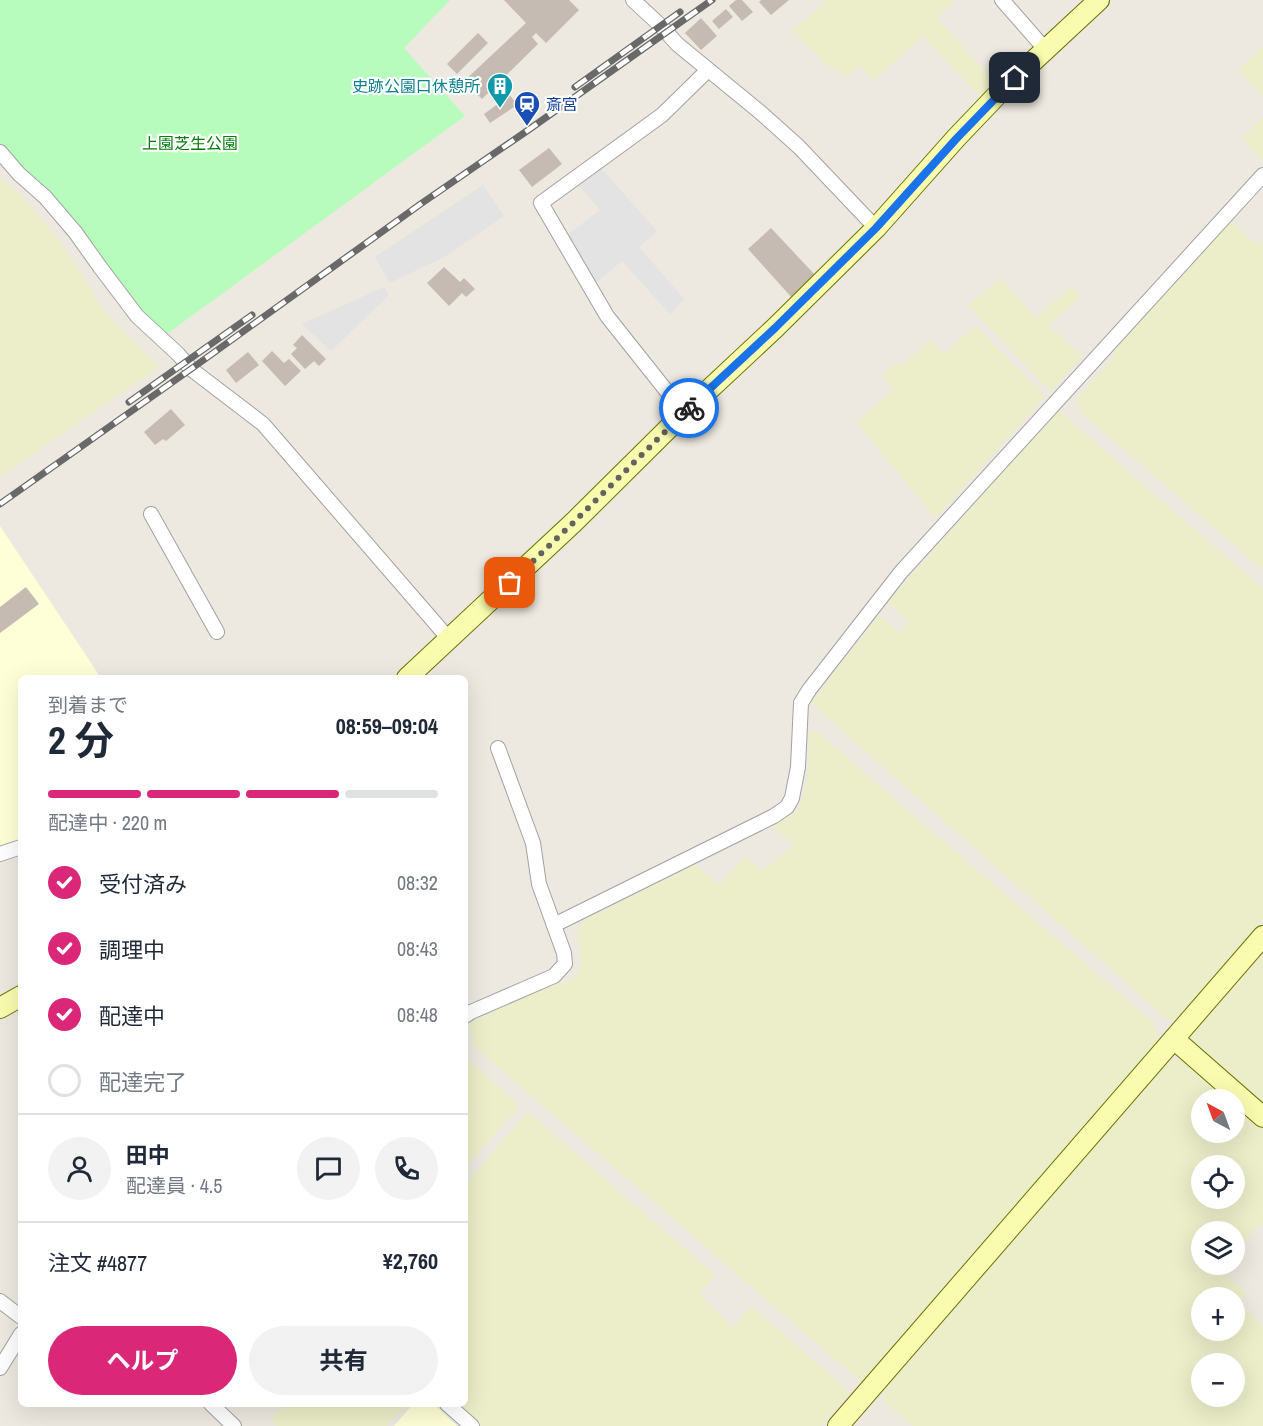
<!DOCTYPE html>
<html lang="ja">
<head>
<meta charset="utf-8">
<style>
	body { margin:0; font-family:"Archivo Narrow","Noto Sans JP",sans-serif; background:#f2f2f3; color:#1f2937; height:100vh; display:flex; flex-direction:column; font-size:22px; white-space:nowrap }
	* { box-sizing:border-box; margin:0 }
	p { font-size:20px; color:#747a83 }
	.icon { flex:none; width:33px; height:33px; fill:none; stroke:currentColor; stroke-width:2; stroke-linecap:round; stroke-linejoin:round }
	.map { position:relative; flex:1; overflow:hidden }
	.details { position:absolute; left:18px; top:675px; width:450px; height:732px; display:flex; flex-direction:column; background:#fff; border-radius:9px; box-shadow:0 6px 24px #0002 }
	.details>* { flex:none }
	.needle { width:39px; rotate:319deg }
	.buttons { position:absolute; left:1191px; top:1089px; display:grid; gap:12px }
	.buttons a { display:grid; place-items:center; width:54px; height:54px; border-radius:50%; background:#fff; box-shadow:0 6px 24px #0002; font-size:30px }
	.pin { position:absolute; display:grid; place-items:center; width:51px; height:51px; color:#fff; margin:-26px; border-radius:12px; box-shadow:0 3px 9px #0006 }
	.courier { position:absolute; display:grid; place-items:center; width:60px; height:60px; margin:-30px; border:4px solid #1a73e8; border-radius:50%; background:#fff; color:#222; box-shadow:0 2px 8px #0007 }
	.summary em { font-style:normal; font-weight:700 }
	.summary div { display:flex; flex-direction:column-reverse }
	.summary { display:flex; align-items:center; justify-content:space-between; height:102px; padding:0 30px }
	h1 { font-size:39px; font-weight:700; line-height:45px }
	.bar { display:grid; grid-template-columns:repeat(4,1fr); gap:9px 6px; align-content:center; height:72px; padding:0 30px }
	.bar i { height:8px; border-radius:4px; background:#e0e1e3 }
	.bar .on { background:#db2777 }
	.bar p { grid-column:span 4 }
	.line { display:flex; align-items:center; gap:15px; padding:0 30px; border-top:2px solid #e0e1e3 }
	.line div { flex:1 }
	.round { display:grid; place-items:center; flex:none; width:63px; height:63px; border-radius:32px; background:#f2f2f3 }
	ol { padding:0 30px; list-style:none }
	li { display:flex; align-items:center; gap:18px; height:66px }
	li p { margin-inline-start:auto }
	li .icon { padding:6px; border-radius:50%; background:#db2777; color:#fff; stroke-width:4 }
	li:last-child { color:#747a83 }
	li i { width:33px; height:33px; border:3px solid #e0e1e3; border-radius:50% }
	.button { display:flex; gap:12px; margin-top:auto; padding:12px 30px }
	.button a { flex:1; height:69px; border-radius:36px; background:#db2777; color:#fff; font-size:24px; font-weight:700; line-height:69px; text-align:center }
	.button a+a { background:#f2f2f3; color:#1f2937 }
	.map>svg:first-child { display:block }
	.education { fill:#ffffd7 }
	.farmland { fill:#eceec9; fill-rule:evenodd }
	.park { fill:#b8fcbd }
	.parking { fill:#e3e3e3 }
	.building { fill:#c5bbb3 }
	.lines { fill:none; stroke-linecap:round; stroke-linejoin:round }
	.street-casing { stroke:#a2a2a2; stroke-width:16 }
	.secondary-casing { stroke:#697400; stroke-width:22 }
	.street { stroke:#fff; stroke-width:14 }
	.secondary { stroke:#f9fcaf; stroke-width:20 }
	.rail-casing { stroke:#696969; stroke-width:7 }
	.rail { stroke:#fff; stroke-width:4.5; stroke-dasharray:14; stroke-linecap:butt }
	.done { stroke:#646360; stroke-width:6; stroke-dasharray:0 10.8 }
	.route { stroke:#1a73e8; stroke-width:8 }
	.labels { text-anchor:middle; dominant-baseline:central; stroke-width:4.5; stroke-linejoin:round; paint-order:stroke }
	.culture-label { font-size:16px; fill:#0d838f; stroke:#fff; text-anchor:end }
	.transit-label { font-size:16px; fill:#164399; stroke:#fff; text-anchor:start }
	.park-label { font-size:16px; fill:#067c0f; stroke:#fff }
</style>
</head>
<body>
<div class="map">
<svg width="1263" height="1426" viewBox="0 0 1263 1426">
	<rect width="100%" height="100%" fill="#ede9e0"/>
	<g class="education">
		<path d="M0 526 101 678H21V840L0 847Z"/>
		<path d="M413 1404H434L457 1426H394Z"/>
	</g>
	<g class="farmland">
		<path d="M828 0H956L937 18 998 86 984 101 923 36 873 81 860 66 847 76 826 64 791 31Z"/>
		<path d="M1263 46V97L1238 70Z"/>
		<path d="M1263 117V158L1261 161 1242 138Z"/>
		<path d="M0 177 24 199 51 230 76 265 103 310 159 367 0 477Z"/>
		<path d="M1231 222 1258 245 1263 239V570L1079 411 1077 399 1115 356 1112 352Z"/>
		<path d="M1001 278 1036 318 1072 286 1081 297 1048 325 1082 356 1051 392 968 305Z"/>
		<path d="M976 326 1045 397 935 518 856 422 894 390 882 375 897 362 902 365 930 340 943 354Z"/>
		<path d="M1056 410 1060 412 1263 589V919L1176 1019 1169 1021 811 703 879 615 900 633 909 622 888 602Z"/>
		<path d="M816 731 1155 1024 1158 1040 1153 1050 864 1379 860 1381 481 1052 473 1043 471 1033 470 1023 533 992 571 980 580 972 581 957 577 931 586 919 694 864 720 885 745 856 763 870 794 845 773 826 796 812 801 803 808 775 810 732Z"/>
		<path d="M1263 947V1105L1193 1045 1189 1035Z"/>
		<path d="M468 1059 516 1102 517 1109 465 1168V1071Z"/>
		<path d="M1173 1059 1183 1061 1228 1099 1202 1100V1132H1234L1235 1105 1263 1130V1226L1260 1224 1235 1251 1234 1232H1202V1264L1222 1265 1219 1268 1247 1294 1239 1303 1263 1326V1426H912L887 1404 883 1399V1392L1162 1068ZM1202 1166H1234V1198H1202ZM1202 1298H1234V1330H1202ZM1202 1364H1234V1396H1202Z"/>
		<path d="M528 1112 715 1275 699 1294 733 1327 751 1306 850 1392 821 1426H481L456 1404H465V1185Z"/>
		<path d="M283 1404H408L387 1426H277L270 1420Z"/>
	</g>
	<path class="park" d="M0 0H450L404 48 465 116 167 334 131 301 0 143Z"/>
	<g class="parking">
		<path d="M598 165 657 231 639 247 684 299 670 314 622 261 596 283 567 235 600 210 576 182Z"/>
		<path d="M483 185 504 216 446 256 390 283 375 257Z"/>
		<path d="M384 287 389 295 331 351 302 324Z"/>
	</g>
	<g class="building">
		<path d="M504 0H569L579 10 546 43 536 33 532 37 538 44 482 99 464 81 526 23Z"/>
		<path d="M736 0H742L753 12 742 21 729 6Z"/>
		<path d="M761 0H789L771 15 759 2Z"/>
		<path d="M726 9 733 17 719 29 712 21Z"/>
		<path d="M701 18 717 36 701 50 685 33Z"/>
		<path d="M478 33 488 43 457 74 447 64Z"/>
		<path d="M510 95 517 105 490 123 484 114Z"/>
		<path d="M549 148 562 164 532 187 519 170Z"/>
		<path d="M771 228 816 276 793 299 748 249Z"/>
		<path d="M444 267 460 282 464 278 475 289 466 297 462 293 449 306 427 283Z"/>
		<path d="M302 335 326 359 319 366 314 361 305 369 291 354 297 348 293 345Z"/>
		<path d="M272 351 284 363 289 359 301 371 285 386 262 361Z"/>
		<path d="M248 352 259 365 236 383 226 370Z"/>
		<path d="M171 409 185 425 166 441 163 439 155 445 144 432Z"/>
		<path d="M26 587 39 604 0 633V607Z"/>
	</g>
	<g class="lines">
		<g class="street-casing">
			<g id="street">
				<path d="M633 0 661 26 677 44 760 112 799 147 876 228"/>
				<path d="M1002 0 1045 49"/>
				<path d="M0 152 19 174 45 197 75 232 100 267 137 316 178 354 191 369 263 424 449 639"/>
				<path d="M684 413 607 316 541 203 662 115 708 70"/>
				<path d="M151 514 217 632"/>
				<path d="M0 854 21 847"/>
				<path d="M554 925 774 816 787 807 792 798 798 767 801 703 809 690 901 572 1263 175"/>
				<path d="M465 1016 471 1012 554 976 565 964 564 953 539 884 533 843 498 748"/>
				<path d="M0 1301 21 1317"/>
				<path d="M0 1368 21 1334"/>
				<path d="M211 1404 234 1426"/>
				<path d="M447 1404 472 1426"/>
			</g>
		</g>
		<g class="secondary-casing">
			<g id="secondary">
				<path d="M407 678 574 522 684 413 775 328 876 228 957 137 1000 92 1099 0"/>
				<path d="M0 1008 21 996"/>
				<path d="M1174 1039 1263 1117"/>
				<path d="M838 1426 1263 936"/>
			</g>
		</g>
		<use href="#street" class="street"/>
		<use href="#secondary" class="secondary"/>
		<g class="rail-casing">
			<g id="rail">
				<path d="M575 87 680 12"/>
				<path d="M129 402 252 315"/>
				<path d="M0 504 191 369 422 203 524 133 712 0"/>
			</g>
		</g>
		<use href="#rail" class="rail"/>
	</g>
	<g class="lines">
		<path class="done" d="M510 583 574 522 689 408"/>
		<path class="route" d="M689 408 775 328 876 228 957 138 1015 78"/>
	</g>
	<defs>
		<g id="building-pin" transform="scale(1.35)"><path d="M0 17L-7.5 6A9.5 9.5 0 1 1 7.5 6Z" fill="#0f9aa8" stroke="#fff"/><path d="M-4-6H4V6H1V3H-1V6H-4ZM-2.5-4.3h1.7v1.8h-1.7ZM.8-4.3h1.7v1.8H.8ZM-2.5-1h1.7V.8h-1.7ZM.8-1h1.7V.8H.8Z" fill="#fff"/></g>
		<g id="station-pin" transform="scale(1.35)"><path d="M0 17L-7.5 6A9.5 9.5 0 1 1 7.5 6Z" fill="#1a4fb4" stroke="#fff"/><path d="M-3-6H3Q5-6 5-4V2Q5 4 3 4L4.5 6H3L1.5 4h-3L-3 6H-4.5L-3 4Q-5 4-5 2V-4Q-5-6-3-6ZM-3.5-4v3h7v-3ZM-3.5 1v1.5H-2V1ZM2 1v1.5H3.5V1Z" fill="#fff"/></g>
	</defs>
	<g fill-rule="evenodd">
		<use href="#building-pin" x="500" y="86"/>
		<use href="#station-pin" x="527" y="104"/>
	</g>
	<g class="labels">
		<g class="culture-label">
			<text x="480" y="86">史跡公園口休憩所</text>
		</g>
		<g class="transit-label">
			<text x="546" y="104">斎宮</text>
		</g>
		<g class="park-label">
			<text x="190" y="143">上園芝生公園</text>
		</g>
	</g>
</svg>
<div class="buttons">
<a><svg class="needle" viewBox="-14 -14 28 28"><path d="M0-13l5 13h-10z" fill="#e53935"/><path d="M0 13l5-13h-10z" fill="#747a83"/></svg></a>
<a><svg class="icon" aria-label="locate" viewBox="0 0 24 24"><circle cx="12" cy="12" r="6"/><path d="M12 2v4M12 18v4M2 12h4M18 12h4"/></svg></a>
<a><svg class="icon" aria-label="layers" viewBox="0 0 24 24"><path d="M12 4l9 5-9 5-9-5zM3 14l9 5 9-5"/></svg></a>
<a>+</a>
<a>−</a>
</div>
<div class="pin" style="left:510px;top:583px;background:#ea580c"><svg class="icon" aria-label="bag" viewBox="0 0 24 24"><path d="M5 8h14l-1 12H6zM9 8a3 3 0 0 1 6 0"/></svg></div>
<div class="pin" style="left:1015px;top:78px;background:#1f2937"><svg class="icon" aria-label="home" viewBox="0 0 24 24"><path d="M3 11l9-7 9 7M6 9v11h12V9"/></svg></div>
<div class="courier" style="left:689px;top:408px"><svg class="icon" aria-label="bike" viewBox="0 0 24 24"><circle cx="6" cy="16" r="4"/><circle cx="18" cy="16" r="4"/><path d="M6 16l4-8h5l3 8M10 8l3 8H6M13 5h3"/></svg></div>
<section class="details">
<div class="summary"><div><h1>2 分</h1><p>到着まで</p></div><em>08:59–09:04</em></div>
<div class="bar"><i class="on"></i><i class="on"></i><i class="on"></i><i></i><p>配達中 · 220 m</p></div>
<ol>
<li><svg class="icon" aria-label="check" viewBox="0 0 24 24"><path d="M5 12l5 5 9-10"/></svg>受付済み<p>08:32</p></li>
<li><svg class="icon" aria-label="check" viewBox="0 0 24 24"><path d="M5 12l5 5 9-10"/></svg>調理中<p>08:43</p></li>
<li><svg class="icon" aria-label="check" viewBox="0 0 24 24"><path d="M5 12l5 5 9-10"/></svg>配達中<p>08:48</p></li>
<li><i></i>配達完了</li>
</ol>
<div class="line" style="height:108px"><a class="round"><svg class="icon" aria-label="person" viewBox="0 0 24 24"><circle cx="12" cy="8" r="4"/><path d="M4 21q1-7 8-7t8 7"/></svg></a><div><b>田中</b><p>配達員 · 4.5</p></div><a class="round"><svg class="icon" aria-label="chat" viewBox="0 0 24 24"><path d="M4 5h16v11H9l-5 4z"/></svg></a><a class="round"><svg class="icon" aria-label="phone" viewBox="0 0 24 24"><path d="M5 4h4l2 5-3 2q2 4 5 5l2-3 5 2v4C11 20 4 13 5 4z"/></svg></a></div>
<div class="line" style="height:78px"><div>注文 #4877</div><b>¥2,760</b></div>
<div class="button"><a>ヘルプ</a><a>共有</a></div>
</section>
</div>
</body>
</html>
